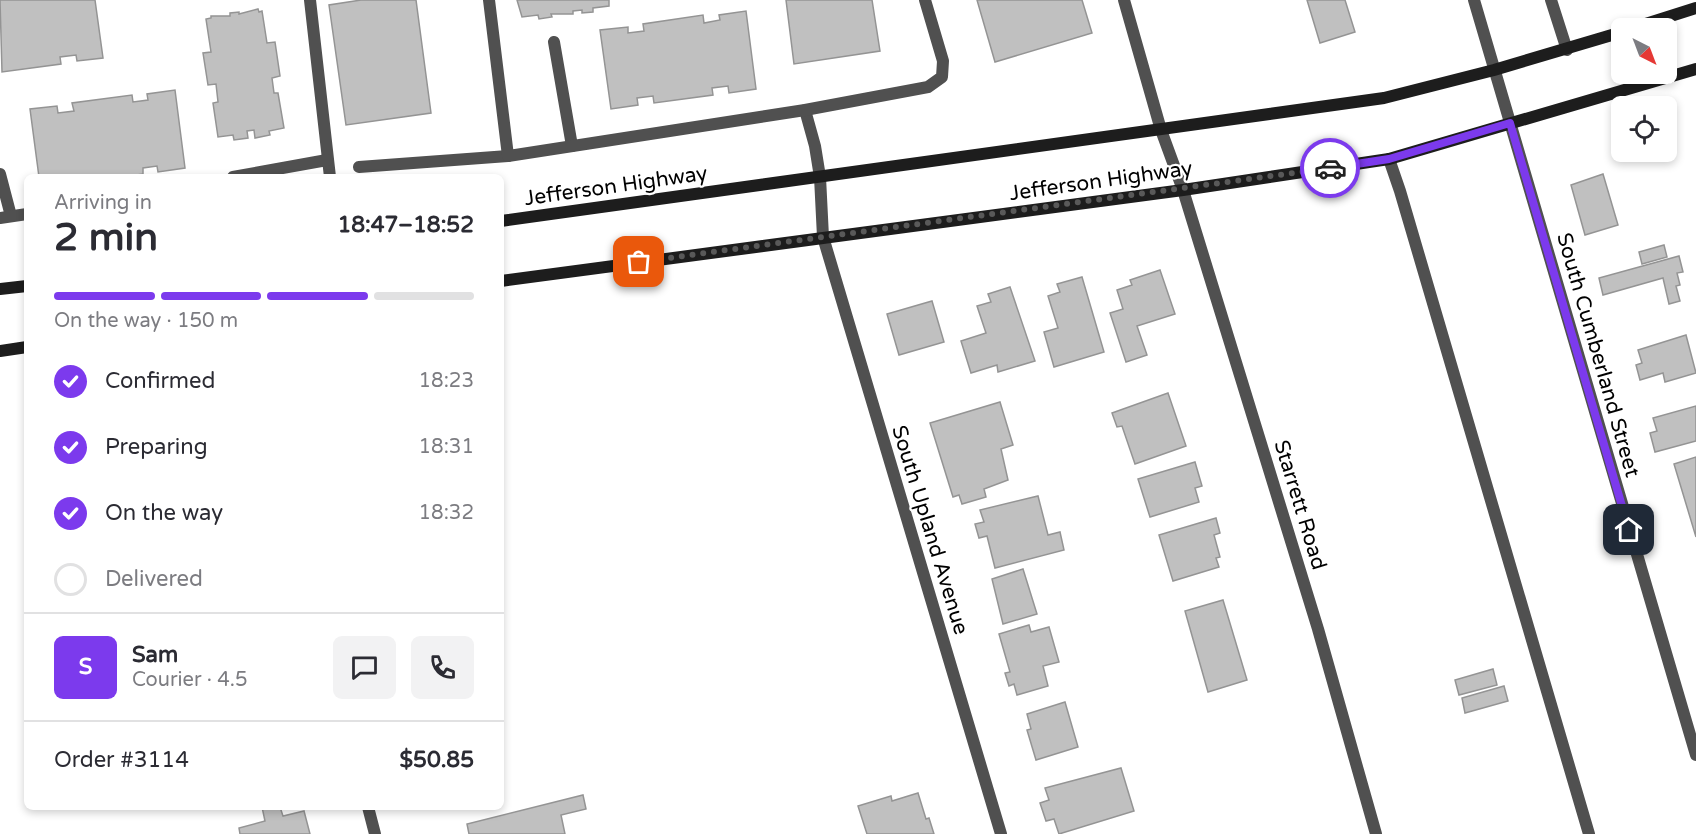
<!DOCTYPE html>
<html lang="en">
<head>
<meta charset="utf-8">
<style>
	body { margin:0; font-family:"Varela Round",sans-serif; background:#f2f2f3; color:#2b2b33; height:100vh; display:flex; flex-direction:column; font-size:22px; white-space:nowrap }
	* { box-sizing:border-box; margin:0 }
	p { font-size:20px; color:#7c7c81 }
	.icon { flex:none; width:33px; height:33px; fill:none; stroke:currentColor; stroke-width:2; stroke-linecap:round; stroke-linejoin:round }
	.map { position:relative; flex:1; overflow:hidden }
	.side { position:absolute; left:24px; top:174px; width:480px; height:636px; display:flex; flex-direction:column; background:#fff; border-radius:9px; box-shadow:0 3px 9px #0003 }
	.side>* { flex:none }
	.needle { width:39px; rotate:138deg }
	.tools { position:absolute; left:1611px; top:18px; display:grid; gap:12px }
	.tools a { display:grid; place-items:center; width:66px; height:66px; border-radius:9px; background:#fff; box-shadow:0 3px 9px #0003; font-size:30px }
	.pin { position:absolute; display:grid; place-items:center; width:51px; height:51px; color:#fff; margin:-26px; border-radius:12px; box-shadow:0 3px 9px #0006 }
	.courier { position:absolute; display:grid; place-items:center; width:60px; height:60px; margin:-30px; border:4px solid #7c3aed; border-radius:50%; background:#fff; color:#222; box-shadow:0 2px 8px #0007 }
	.headline em { font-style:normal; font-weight:800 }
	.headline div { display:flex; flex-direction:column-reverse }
	.headline { display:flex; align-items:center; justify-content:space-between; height:102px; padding:0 30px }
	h1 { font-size:39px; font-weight:800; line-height:45px }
	.bar { display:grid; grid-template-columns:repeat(4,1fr); gap:9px 6px; align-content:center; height:72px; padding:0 30px }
	.bar i { height:8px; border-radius:4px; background:#e1e1e2 }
	.bar .on { background:#7c3aed }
	.bar p { grid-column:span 4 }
	.line { display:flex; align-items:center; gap:15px; padding:0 30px; border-top:2px solid #e1e1e2 }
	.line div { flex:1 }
	.round { display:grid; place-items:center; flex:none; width:63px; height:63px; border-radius:9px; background:#f2f2f3 }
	ol { padding:0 30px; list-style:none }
	li { display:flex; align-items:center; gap:18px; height:66px }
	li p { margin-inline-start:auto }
	li .icon { padding:6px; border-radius:50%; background:#7c3aed; color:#fff; stroke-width:4 }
	li:last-child { color:#7c7c81 }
	li i { width:33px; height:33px; border:3px solid #e1e1e2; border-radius:50% }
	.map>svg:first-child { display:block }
	.building { fill:#c0c0c0; stroke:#949494; stroke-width:1.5 }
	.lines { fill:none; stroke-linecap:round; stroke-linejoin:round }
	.lane { stroke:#505050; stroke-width:12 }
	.street { stroke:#505050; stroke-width:12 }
	.secondary { stroke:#1d1d1d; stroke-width:12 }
	.done { stroke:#595959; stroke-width:6; stroke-dasharray:0 10.8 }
	.route { stroke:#7c3aed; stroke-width:8 }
	.labels { text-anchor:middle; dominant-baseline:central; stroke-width:4.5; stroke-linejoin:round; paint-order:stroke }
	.street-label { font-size:21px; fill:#000; stroke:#fff }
</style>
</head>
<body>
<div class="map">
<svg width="1696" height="834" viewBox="0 0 1696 834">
	<rect width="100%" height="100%" fill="#fff"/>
	<g class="building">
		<path d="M0 0H95L103 58 77 61 76 55 60 57 61 64 2 72Z"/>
		<path d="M361 0H416L431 113 346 125 329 5Z"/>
		<path d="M517 0H609V6L593 8V12L582 13V10L573 11V14H551L552 17 539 19 538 15 522 17Z"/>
		<path d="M786 0H872L880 51 794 64Z"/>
		<path d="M977 0H1082L1092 33 995 62Z"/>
		<path d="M1307 0H1345L1355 32 1320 43Z"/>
		<path d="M258 9 259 12 262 11 267 43 275 42 280 76 272 78 274 93H278L284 128 269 131 270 135 255 138 254 130 247 131 248 138 234 140 233 135 218 137 213 103 218 102 216 84 208 85 203 53 211 52 206 19 211 18V16H230V13L239 12V14Z"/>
		<path d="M746 11 756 89 729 93 728 86 712 88 713 95 654 103 653 96 637 98 638 105 611 109 600 30 628 27V33L644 31 643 24 703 15 704 23 720 20 719 15Z"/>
		<path d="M175 90 185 168 158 172 157 166 143 168V174L124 177H39L30 109 57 106 58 113 74 111 72 103 132 95 133 102 148 100 147 94Z"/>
		<path d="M1603 174 1618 225 1585 235 1571 185Z"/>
		<path d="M1664 245 1667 257 1642 264 1639 252Z"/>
		<path d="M1679 256 1683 272 1677 273 1680 285 1676 286 1680 301 1669 304 1663 278 1603 295 1599 278Z"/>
		<path d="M1160 270 1175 314 1137 326 1147 355 1126 362 1110 313 1123 309 1117 290 1132 285 1130 280Z"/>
		<path d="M1082 277 1104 352 1054 367 1044 332 1058 328 1048 296 1060 292 1057 284Z"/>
		<path d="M1010 287 1035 361 998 372 997 365 971 373 961 341 986 333 977 306 991 302 988 294Z"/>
		<path d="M932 301 944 342 899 355 887 314Z"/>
		<path d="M1686 335 1696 373 1665 382 1663 373 1640 380 1636 365 1642 363 1638 350Z"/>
		<path d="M1168 393 1186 446 1135 464 1122 426 1117 427 1112 413Z"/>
		<path d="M1000 402 1013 445 1001 449 1008 480 984 489 986 497 962 504 959 495 953 497 930 423Z"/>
		<path d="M1696 406V441L1655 452 1650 433 1657 431 1653 418Z"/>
		<path d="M1696 457V537L1674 464Z"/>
		<path d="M1195 462 1202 486 1195 488 1199 502 1150 517 1138 479Z"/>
		<path d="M1038 496 1048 535 1060 532 1064 550 995 568 987 536 979 538 975 524 984 522 980 510Z"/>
		<path d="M1216 518 1220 533 1214 535 1220 557 1216 558 1219 567 1173 581 1159 535Z"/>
		<path d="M1023 569 1037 614 1003 624 992 579Z"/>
		<path d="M1223 600 1247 680 1208 692 1185 611Z"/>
		<path d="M1029 625 1031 632 1049 627 1059 662 1043 666 1048 686 1017 695 1014 684 1009 686 1005 673 1010 672 999 634Z"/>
		<path d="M1493 669 1497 685 1459 695 1455 680Z"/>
		<path d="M1504 686 1508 701 1465 713 1462 698Z"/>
		<path d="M1065 702 1078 747 1036 760 1027 730 1031 729 1027 714Z"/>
		<path d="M1121 768 1134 811 1059 834 1054 819 1046 821 1040 803 1049 800 1045 788Z"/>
		<path d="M918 793 926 819 929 818 934 834H867L858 806 891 796 892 801Z"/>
		<path d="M583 795 586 809 561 815 565 834H469L467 824Z"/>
		<path d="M262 807H280L283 816 304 811 310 834H240L239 828 265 821Z"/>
	</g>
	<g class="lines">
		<g class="lane">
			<path d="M310 0 330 177"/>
			<path d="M1551 0 1567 50"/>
			<path d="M554 42 572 146"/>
			<path d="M805 110 815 146 820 177"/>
			<path d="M1389 159 1400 191 1589 834"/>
			<path d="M359 167 508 156"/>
			<path d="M0 174 11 216"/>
			<path d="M233 177 327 160"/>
			<path d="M1183 190 1318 629 1376 834"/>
			<path d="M0 218 27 214"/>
		</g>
		<g class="street">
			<path d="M489 0 508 156 805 110 928 87 942 77 943 61 925 0"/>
			<path d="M1124 0 1161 130 1183 190"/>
			<path d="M1474 0 1696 755"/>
			<path d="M820 177 823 237 1001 834"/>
			<path d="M368 807 375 834"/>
		</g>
		<g class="secondary">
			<path d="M1633 28 1696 8"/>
			<path d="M501 221 1384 98 1494 70 1622 32"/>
			<path d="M501 281 1183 190 1389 159 1696 69"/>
			<path d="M0 289 27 286"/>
			<path d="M0 351 27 347"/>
		</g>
	</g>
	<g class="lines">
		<path class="done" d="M639 262 1330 168"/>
		<path class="route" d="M1330 168 1389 159 1510 123 1629 530"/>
	</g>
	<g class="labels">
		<g class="street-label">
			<text transform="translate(1101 181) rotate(-8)">Jefferson Highway</text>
			<text transform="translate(616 186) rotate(-8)">Jefferson Highway</text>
			<text transform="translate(1598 355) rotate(74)">South Cumberland Street</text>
			<text transform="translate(1300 505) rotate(73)">Starrett Road</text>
			<text transform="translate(930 530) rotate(73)">South Upland Avenue</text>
		</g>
	</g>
</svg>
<div class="tools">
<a><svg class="needle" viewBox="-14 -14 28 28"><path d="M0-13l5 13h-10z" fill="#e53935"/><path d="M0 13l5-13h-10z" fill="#7c7c81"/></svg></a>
<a><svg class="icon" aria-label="locate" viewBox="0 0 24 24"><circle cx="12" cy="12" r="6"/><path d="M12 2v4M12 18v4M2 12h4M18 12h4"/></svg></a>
</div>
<div class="pin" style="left:639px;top:262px;background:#ea580c"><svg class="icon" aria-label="bag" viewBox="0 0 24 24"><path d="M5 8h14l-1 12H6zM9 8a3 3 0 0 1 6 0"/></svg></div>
<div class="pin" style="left:1629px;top:530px;background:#1f2937"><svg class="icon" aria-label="home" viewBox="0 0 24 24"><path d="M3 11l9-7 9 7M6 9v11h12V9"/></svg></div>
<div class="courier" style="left:1330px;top:168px"><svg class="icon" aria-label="car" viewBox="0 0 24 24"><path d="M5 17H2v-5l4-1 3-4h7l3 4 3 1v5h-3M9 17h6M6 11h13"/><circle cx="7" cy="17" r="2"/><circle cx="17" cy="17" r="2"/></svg></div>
<section class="side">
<div class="headline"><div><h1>2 min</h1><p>Arriving in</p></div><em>18:47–18:52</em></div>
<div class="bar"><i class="on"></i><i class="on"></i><i class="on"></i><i></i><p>On the way · 150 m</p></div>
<ol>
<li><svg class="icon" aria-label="check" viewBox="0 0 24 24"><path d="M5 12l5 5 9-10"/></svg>Confirmed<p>18:23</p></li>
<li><svg class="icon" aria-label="check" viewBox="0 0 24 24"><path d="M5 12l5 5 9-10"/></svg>Preparing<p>18:31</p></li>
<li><svg class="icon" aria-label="check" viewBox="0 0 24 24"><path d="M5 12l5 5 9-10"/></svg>On the way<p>18:32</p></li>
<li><i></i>Delivered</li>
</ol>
<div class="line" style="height:108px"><b class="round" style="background:#7c3aed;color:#fff">S</b><div><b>Sam</b><p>Courier · 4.5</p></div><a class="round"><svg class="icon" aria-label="chat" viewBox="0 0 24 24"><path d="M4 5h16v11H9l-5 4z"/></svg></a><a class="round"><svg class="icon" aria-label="phone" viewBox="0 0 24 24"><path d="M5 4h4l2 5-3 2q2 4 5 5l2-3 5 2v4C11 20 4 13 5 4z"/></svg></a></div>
<div class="line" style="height:78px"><div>Order #3114</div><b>$50.85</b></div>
</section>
</div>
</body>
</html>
